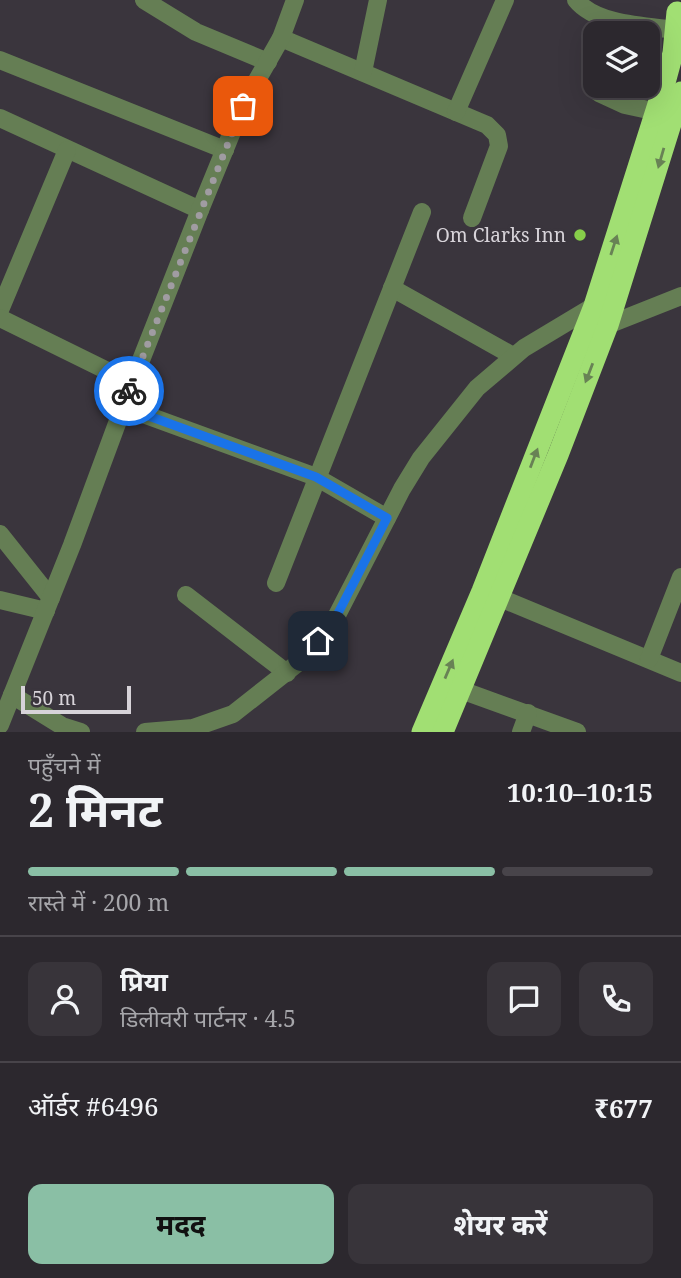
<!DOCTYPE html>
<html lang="hi">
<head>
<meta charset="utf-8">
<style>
	body { margin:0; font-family:"Noto Serif","Noto Sans Devanagari",serif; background:#38343a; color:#f1f3f6; height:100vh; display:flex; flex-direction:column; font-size:26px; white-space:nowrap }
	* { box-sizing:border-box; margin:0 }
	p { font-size:23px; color:#a6a6aa }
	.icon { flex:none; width:38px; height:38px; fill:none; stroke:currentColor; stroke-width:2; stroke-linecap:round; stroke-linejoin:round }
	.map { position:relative; height:732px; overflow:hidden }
	.panel { display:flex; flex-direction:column; background:#2c282e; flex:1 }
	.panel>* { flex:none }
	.fabs { position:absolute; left:583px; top:21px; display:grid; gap:14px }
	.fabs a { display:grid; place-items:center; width:77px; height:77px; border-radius:14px; background:#2c282e; box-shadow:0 7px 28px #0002,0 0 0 2px #48444a; font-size:35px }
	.scale { position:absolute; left:21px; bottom:18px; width:110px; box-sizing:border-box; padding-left:7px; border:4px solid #d7d3d9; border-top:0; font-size:19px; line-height:24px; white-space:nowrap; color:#d7d3d9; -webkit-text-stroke:5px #3a353d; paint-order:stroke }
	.pin { position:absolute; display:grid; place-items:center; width:60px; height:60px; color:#fff; margin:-30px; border-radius:14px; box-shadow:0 4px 10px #0006 }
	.courier { position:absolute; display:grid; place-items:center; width:70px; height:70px; margin:-35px; border:5px solid #1a73e8; border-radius:50%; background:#fff; color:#222; box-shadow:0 2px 9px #0007 }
	.summary em { font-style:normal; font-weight:700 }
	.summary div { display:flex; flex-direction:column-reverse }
	.summary { display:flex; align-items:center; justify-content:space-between; height:119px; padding:0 28px }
	h1 { font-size:46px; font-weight:700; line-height:52px }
	.bar { display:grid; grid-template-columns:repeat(4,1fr); gap:10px 7px; align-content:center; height:84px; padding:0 28px }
	.bar i { height:9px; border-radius:5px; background:#48444a }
	.bar .active { background:#8abfa5 }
	.bar p { grid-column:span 4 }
	.line { display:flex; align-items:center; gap:18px; padding:0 28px; border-top:2px solid #48444a }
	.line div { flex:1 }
	.round { display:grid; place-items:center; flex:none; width:74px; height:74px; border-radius:14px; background:#38343a }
	.cta { display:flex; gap:14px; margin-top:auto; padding:14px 28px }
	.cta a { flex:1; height:80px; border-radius:14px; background:#8abfa5; color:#111; font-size:28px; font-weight:700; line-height:80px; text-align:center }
	.cta a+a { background:#38343a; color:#f1f3f6 }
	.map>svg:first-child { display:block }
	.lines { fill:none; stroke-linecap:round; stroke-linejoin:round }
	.minor { stroke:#657e54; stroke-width:18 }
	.highway { stroke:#a1df73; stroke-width:21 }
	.oneway { fill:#688255 }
	.done { stroke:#a09ca2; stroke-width:7; stroke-dasharray:0 12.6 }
	.route { stroke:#1a73e8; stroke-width:9 }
	.poi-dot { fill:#87cf4a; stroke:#3a353d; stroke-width:2.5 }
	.labels { text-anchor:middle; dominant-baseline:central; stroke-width:5; stroke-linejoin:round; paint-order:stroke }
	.poi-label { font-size:19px; fill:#d7d3d9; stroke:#3a353d; text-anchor:end }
</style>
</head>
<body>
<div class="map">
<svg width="681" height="732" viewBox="0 0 681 732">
	<rect width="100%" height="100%" fill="#3a353d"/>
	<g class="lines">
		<g class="minor">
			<path d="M144 0 196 32 268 62"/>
			<path d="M576 0C596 25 646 26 676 30"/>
			<path d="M281 38 487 125 497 135 499 146 472 218"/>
			<path d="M0 60 225 150"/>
			<path d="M648 62 669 69"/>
			<path d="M363 72 378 0"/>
			<path d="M597 86 599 93 625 105 667 114"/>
			<path d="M456 112 505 0"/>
			<path d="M0 118 200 210"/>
			<path d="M392 288 513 356"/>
			<path d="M0 310 67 150"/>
			<path d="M0 318 132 383"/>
			<path d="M608 325 681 296"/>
			<path d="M124 407 316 477 387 518"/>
			<path d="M0 534 51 598"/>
			<path d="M276 583 422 212"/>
			<path d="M186 595 287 673"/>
			<path d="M500 598 681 673"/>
			<path d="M0 600 46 611"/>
			<path d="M649 659 681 577"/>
			<path d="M461 690 577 732"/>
			<path d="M12 695 62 726 81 732"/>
			<path d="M0 725 72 545 132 383 200 210 243 105 281 38 295 0"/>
			<path d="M145 732 193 728 233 714 303 659 333 623 402 489 421 458 477 388 524 348 594 306"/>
			<path d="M521 732 528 713"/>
		</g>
		<g class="highway">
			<path d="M422 732 482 591 594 306 666 79 673 53 677 12"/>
			<path d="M443 732 558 455 608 325 681 92"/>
		</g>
	</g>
	<defs><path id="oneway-solid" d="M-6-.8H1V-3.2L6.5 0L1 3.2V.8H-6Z" transform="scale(1.75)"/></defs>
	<g class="oneway">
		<use href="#oneway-solid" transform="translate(661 158) rotate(106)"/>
		<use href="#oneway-solid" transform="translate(614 245) rotate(-72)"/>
		<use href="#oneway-solid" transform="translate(589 373) rotate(111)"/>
		<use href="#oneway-solid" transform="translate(534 458) rotate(-69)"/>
		<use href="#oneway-solid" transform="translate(449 669) rotate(-67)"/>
	</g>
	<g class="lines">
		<path class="done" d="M129 391 243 106"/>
		<path class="route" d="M129 391 124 407 316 477 387 518 333 623 318 641"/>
	</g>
	<circle class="poi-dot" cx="580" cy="235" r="7"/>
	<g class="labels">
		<g class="poi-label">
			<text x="566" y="235">Om Clarks Inn</text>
		</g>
	</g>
</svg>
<div class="fabs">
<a><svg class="icon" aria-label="layers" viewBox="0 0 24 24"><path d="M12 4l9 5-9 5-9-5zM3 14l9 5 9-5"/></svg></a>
</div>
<div class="scale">50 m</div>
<div class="pin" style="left:243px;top:106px;background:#ea580c"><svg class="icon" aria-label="bag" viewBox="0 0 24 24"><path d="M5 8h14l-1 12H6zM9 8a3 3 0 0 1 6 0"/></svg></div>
<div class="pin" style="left:318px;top:641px;background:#1f2937"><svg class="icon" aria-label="home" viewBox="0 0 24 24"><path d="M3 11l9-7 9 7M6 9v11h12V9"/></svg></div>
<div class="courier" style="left:129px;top:391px"><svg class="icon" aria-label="bike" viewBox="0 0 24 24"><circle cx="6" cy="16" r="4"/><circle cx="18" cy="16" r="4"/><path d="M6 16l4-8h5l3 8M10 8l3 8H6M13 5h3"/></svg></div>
</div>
<section class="panel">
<div class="summary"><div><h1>2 मिनट</h1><p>पहुँचने में</p></div><em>10:10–10:15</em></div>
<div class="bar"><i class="active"></i><i class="active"></i><i class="active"></i><i></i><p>रास्ते में · 200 m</p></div>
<div class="line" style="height:126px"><a class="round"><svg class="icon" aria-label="person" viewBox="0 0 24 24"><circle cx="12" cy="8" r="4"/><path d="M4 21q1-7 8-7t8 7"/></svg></a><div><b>प्रिया</b><p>डिलीवरी पार्टनर · 4.5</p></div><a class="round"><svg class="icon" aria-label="chat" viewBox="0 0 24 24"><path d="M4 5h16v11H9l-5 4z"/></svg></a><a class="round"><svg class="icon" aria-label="phone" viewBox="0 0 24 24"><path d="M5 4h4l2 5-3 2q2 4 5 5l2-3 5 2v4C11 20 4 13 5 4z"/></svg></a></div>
<div class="line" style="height:91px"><div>ऑर्डर #6496</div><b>₹677</b></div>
<div class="cta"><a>मदद</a><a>शेयर करें</a></div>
</section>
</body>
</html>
